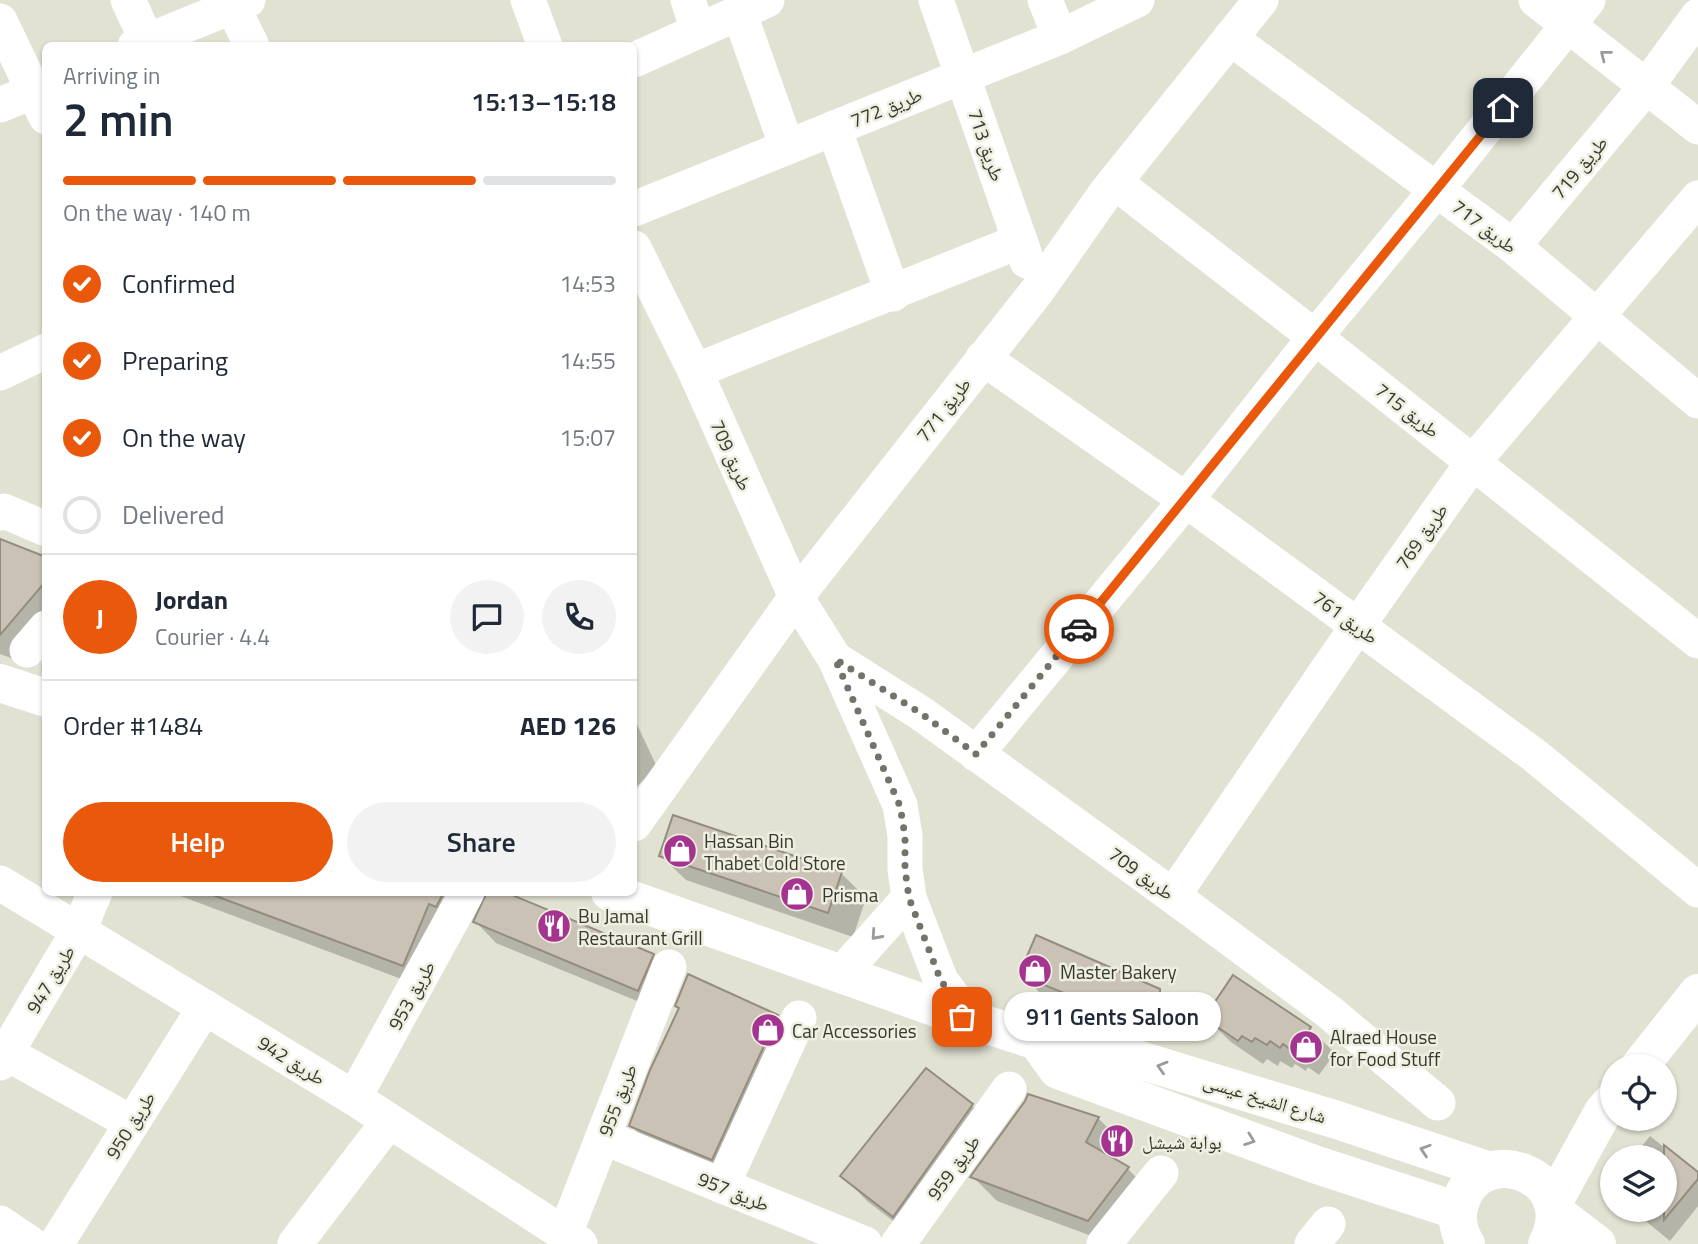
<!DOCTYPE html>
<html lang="en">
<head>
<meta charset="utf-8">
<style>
	body { margin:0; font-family:"Titillium Web","Noto Naskh Arabic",sans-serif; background:#f2f2f3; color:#1f2937; height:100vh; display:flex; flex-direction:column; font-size:26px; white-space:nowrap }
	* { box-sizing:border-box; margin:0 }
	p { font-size:23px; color:#747a83 }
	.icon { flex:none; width:38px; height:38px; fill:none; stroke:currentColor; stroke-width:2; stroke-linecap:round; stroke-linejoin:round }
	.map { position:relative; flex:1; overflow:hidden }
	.side { position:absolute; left:42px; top:42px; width:595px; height:854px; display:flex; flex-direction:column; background:#fff; border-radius:10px; box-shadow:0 2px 5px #0004 }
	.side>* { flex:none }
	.buttons { position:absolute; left:1600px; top:1054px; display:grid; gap:14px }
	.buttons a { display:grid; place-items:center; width:77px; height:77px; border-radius:50%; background:#fff; box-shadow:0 2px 5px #0004; font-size:35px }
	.pin { position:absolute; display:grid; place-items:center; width:60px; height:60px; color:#fff; margin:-30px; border-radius:14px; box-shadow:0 4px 10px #0006 }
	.courier { position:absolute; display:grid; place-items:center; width:70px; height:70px; margin:-35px; border:5px solid #ea580c; border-radius:50%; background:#fff; color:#222; box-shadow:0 2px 9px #0007 }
	.bubble { position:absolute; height:49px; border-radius:24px; background:#fff; box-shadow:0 2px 5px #0004; font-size:23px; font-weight:600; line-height:49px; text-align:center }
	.headline em { font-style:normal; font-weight:600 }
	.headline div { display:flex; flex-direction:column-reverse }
	.headline { display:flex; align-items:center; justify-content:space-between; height:119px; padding:0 21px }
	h1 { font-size:46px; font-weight:600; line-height:52px }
	.bar { display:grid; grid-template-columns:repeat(4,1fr); gap:10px 7px; align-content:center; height:84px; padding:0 21px }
	.bar i { height:9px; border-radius:5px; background:#e0e1e3 }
	.bar .selected { background:#ea580c }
	.bar p { grid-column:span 4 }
	.line { display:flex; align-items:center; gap:18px; padding:0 21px; border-top:2px solid #e0e1e3 }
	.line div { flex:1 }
	.round { display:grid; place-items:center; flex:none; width:74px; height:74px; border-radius:37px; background:#f2f2f3 }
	ol { padding:0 21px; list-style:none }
	li { display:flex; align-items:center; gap:21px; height:77px }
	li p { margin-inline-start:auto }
	li .icon { padding:7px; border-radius:50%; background:#ea580c; color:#fff; stroke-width:4 }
	li:last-child { color:#747a83 }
	li i { width:38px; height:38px; border:4px solid #e0e1e3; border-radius:50% }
	.action { display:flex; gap:14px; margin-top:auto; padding:14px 21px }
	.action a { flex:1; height:80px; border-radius:42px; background:#ea580c; color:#fff; font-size:28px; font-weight:600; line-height:80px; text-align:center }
	.action a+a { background:#f2f2f3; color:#1f2937 }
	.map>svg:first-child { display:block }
	.shadow { fill:#0003 }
	.building { fill:#cac2b4; stroke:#948d7f; stroke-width:2 }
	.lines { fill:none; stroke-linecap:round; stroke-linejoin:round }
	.minor { stroke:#fff; stroke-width:35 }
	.tertiary { stroke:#fff; stroke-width:38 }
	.oneway { stroke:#9b9c98 }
	.done { stroke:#727469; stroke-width:7; stroke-dasharray:0 12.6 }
	.route { stroke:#ea580c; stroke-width:9 }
	.labels { text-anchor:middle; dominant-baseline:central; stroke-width:5; stroke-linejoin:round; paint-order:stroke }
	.street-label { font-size:19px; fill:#373831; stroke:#eeefdf }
	.poi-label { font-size:19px; fill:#373831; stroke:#eeefdf; text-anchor:start }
</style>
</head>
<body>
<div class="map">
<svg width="1698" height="1244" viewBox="0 0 1698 1244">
	<rect width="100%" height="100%" fill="#e1e2d2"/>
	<g class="shadow">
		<path d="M0 541 46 559V634L22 662 0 654Z"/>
		<path d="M634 718 657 767 634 789Z"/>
		<path d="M661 856 841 873 866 898 853 937 686 880Z"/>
		<path d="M170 892H471L428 989Z"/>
		<path d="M476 922 653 956 674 977 659 1010 496 943Z"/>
		<path d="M1021 974 1159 990 1184 1015V1024L1178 1036 1163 1029 1160 1036 1143 1028 1139 1036 1046 999Z"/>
		<path d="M1234 977 1310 1029 1335 1053 1319 1075 1308 1067 1306 1071 1295 1064 1292 1068 1280 1061 1278 1066 1267 1059 1263 1064 1231 1042 1206 1018Z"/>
		<path d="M777 1016 802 1041 737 1183 655 1150 631 1125Z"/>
		<path d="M926 1070 972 1106 997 1130 918 1240 867 1201 843 1176Z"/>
		<path d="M1098 1118 1123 1143 1114 1160 1128 1169 1152 1193 1113 1244 997 1201 973 1177Z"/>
		<path d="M1650 1136 1698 1174V1206L1670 1241 1631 1209H1664V1157H1633Z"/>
	</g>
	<g class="building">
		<path d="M0 539 46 557V581L0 635Z"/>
		<path d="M673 815 842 872 828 913 659 856Z"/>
		<path d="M214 892H444L436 907 429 904 403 966 213 895Z"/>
		<path d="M487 892H505L654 954 638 991 473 922Z"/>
		<path d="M1036 935 1160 989V999L1153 1013 1138 1006 1135 1013 1118 1005 1114 1013 1019 975Z"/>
		<path d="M688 974 778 1015 712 1160 629 1126 650 1070 679 1008 675 1006Z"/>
		<path d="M1233 975 1311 1027 1294 1052 1283 1044 1280 1048 1270 1041 1267 1045 1255 1038 1252 1042 1242 1036 1238 1041 1204 1018Z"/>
		<path d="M926 1068 973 1104 893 1217 840 1176Z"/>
		<path d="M1028 1094 1099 1117 1086 1142 1129 1167 1088 1221 970 1177 1025 1101Z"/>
		<path d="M1664 1145 1698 1172V1179L1664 1220Z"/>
	</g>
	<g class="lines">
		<g class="minor">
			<path d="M128 0 147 41"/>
			<path d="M229 0 252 46"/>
			<path d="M528 0 545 46"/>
			<path d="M688 0 698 31"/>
			<path d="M936 0 1027 261"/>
			<path d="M1045 0 1060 37"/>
			<path d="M1536 0 1698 127"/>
			<path d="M739 12 787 147"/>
			<path d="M0 21 46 117"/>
			<path d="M1230 38 1513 246 1698 401"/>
			<path d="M135 46 248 0"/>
			<path d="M634 60 767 0"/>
			<path d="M0 105 46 86"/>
			<path d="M834 128 893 294"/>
			<path d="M1116 183 1315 337 1698 641"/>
			<path d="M634 209 1060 37 1137 0"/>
			<path d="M1513 246 1646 87 1698 16"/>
			<path d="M634 248 695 371 796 597 835 659 900 805 905 836V869L909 898 941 981 954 998 962 1017"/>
			<path d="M983 358 1186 500 1534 755 1698 890"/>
			<path d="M695 371 1020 241"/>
			<path d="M0 373 46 351"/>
			<path d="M0 513 4 511 46 529"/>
			<path d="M27 650 46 628"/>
			<path d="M835 659 922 714 1173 896 1328 1011 1438 1103"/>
			<path d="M976 754 1186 500 1315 337 1437 189 1588 0"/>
			<path d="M634 824 796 597 1037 291 1105 194 1261 0"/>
			<path d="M0 883 354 1098 580 1244"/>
			<path d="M1173 896 1358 625 1473 462 1698 198"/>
			<path d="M842 973 909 898"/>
			<path d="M6 1053 132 1123"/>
			<path d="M0 1063 79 930 95 892"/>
			<path d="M354 1098 467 892"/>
			<path d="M603 1137 865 1244"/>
			<path d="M722 1186 799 1018"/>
			<path d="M0 1223 31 1244"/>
			<path d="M565 1234 669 967"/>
			<path d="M56 1244 205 1007"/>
			<path d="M295 1244 389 1121"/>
			<path d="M898 1244 1009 1089"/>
			<path d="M1104 1244 1161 1173"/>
			<path d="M1312 1244 1328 1224"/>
		</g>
		<g class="tertiary">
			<path d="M0 683 46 698"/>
			<path d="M610 892 962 1017 1037 1041 1087 1044 1337 1120 1490 1171"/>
			<path d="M1037 1041 1058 1070 1317 1165 1458 1211"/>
			<path d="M1640 1066 1698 993"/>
			<path d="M1553 1203 1603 1112 1612 1102"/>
			<path d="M1555 1212 1597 1244"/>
			<path d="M1466 1244C1458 1232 1456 1217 1460 1203 1481 1137 1583 1176 1547 1244"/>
		</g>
	</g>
	<defs><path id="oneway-chevron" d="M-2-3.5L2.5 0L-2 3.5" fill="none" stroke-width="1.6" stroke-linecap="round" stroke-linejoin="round" transform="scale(1.75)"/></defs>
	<g class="oneway">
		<use href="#oneway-chevron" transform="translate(1605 55) rotate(-142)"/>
		<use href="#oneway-chevron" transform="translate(876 935) rotate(132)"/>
		<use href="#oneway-chevron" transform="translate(1162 1067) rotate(-163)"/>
		<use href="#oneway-chevron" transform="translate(1250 1140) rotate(20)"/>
		<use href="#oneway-chevron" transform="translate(1425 1150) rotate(-162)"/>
	</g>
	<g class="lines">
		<path class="done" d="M962 1017 954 998 941 981 909 898 905 869V836L900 806 835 659 922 714 976 754 1079 629"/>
		<path class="route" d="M1079 629 1503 108"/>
	</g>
	<defs>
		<g id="shop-disc" transform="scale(1.75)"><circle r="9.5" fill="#a53390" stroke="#eeefdf"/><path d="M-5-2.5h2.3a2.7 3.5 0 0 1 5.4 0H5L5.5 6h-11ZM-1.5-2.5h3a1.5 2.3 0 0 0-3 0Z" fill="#fff"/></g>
		<g id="restaurant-disc" transform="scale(1.75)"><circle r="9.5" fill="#a53390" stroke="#eeefdf"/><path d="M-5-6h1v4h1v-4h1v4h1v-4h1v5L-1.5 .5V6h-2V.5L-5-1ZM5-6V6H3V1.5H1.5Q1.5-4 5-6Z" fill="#fff"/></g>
	</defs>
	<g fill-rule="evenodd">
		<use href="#shop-disc" x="680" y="851"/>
		<use href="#shop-disc" x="797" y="894"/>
		<use href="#restaurant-disc" x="554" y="926"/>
		<use href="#shop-disc" x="1035" y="971"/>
		<use href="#shop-disc" x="768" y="1030"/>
		<use href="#shop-disc" x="1306" y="1047"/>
		<use href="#restaurant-disc" x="1117" y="1141"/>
	</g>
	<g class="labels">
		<g class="street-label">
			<text transform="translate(886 107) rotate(-22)">طريق 772</text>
			<text transform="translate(987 145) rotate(71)">طريق 713</text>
			<text transform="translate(1579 167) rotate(-50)">طريق 719</text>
			<text transform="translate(1485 226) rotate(37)">طريق 717</text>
			<text transform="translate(943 409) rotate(-52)">طريق 771</text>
			<text transform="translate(1408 410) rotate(38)">طريق 715</text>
			<text transform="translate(732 455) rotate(66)">طريق 709</text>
			<text transform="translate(1421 536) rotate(-55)">طريق 769</text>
			<text transform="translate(1346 617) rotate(36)">طريق 761</text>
			<text transform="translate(1142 873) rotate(36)">طريق 709</text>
			<text transform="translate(50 979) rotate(-59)">طريق 947</text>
			<text transform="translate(411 995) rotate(-61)">طريق 953</text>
			<text transform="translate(292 1060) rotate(32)">طريق 942</text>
			<text transform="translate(1265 1098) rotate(17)">شارع الشيخ عيسى</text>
			<text transform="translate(617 1100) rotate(-69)">طريق 955</text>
			<text transform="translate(130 1125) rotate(-58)">طريق 950</text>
			<text transform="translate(953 1167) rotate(-54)">طريق 959</text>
			<text transform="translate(734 1191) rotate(22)">طريق 957</text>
		</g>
		<g class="poi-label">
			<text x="704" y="840">Hassan Bin<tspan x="704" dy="22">Thabet Cold Store</tspan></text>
			<text x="822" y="894">Prisma</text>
			<text x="578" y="915">Bu Jamal<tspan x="578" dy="22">Restaurant Grill</tspan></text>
			<text x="1060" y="971">Master Bakery</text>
			<text x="792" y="1030">Car Accessories</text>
			<text x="1330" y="1036">Alraed House<tspan x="1330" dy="22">for Food Stuff</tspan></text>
			<text x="1142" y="1141">بوابة شيشل</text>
		</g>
	</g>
</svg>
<div class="buttons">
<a><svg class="icon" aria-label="locate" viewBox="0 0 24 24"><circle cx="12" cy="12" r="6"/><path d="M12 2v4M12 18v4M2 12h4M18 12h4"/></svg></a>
<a><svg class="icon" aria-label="layers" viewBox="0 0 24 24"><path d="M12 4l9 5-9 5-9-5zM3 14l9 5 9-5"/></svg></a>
</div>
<div class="pin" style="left:962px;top:1017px;background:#ea580c"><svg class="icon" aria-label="bag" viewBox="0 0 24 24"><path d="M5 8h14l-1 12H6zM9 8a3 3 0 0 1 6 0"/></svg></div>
<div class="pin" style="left:1503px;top:108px;background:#1f2937"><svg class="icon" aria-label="home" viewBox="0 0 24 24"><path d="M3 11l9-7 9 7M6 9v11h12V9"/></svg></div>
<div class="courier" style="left:1079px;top:629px"><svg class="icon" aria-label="car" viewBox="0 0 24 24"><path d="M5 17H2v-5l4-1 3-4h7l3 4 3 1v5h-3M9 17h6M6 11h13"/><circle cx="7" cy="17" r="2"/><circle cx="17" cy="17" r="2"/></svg></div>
<div class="bubble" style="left:1004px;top:992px;width:217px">911 Gents Saloon</div>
<section class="side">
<div class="headline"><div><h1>2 min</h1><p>Arriving in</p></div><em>15:13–15:18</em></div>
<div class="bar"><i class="selected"></i><i class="selected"></i><i class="selected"></i><i></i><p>On the way · 140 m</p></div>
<ol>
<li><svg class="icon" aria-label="check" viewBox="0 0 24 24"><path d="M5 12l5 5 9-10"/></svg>Confirmed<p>14:53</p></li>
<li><svg class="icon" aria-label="check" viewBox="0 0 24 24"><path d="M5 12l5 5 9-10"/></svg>Preparing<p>14:55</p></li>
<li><svg class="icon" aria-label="check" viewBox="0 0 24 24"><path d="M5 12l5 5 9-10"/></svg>On the way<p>15:07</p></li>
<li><i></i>Delivered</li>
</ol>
<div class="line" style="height:126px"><b class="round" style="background:#ea580c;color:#fff">J</b><div><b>Jordan</b><p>Courier · 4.4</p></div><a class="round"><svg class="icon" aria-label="chat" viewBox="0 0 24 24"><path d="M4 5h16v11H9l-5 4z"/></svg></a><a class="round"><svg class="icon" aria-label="phone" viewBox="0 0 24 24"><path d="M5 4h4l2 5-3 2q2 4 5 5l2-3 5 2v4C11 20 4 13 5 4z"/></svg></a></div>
<div class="line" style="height:91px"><div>Order #1484</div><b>AED 126</b></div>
<div class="action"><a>Help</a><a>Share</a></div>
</section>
</div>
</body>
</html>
